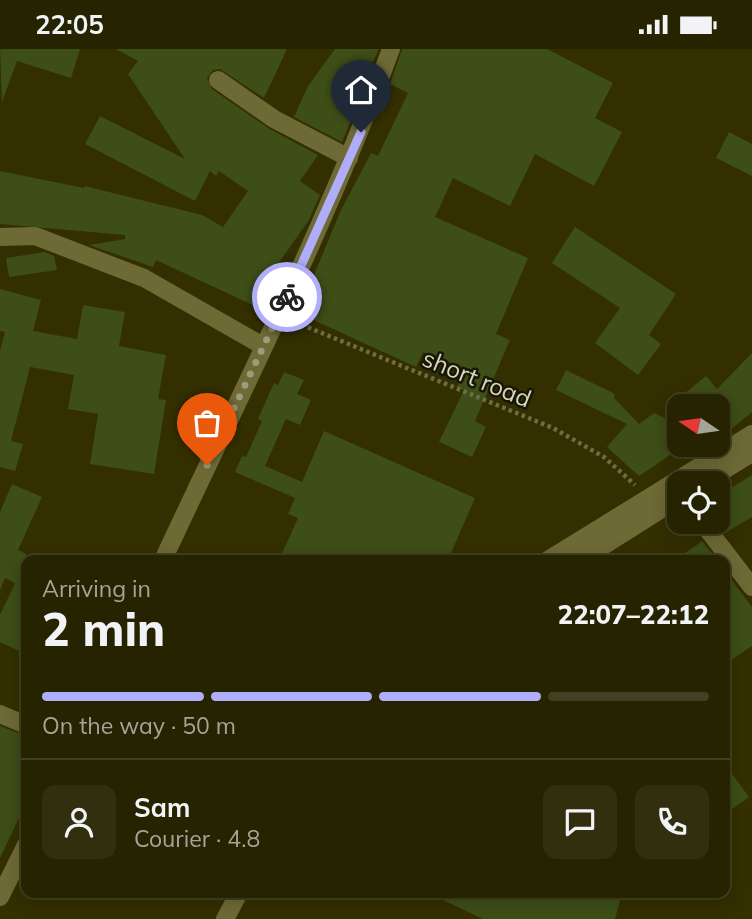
<!DOCTYPE html>
<html lang="en">
<head>
<meta charset="utf-8">
<style>
	body { margin:0; font-family:Mulish,sans-serif; background:#322f0f; color:#f1f3f6; height:100vh; display:flex; flex-direction:column; font-size:26px; white-space:nowrap }
	* { box-sizing:border-box; margin:0 }
	p { font-size:23px; color:#a4a499 }
	.icon { flex:none; width:38px; height:38px; fill:none; stroke:currentColor; stroke-width:2; stroke-linecap:round; stroke-linejoin:round }
	.map { position:relative; flex:1; overflow:hidden }
	.sheet { position:absolute; left:21px; top:506px; width:709px; height:343px; display:flex; flex-direction:column; background:#262300; border-radius:14px; box-shadow:0 4px 18px #0003,0 0 0 2px #424022 }
	.sheet>* { flex:none }
	.needle { width:46px; rotate:283deg }
	.fabs { position:absolute; left:667px; top:345px; display:grid; gap:14px }
	.fabs a { display:grid; place-items:center; width:63px; height:63px; border-radius:14px; background:#262300; box-shadow:0 4px 18px #0003,0 0 0 2px #424022; font-size:35px }
	.pin { position:absolute; display:grid; place-items:center; width:60px; height:60px; color:#fff; margin:-72px -30px; border-radius:50% 50% 50% 0; rotate:-45deg; box-shadow:0 0 7px #0007 }
	.pin .icon { rotate:45deg }
	.courier { position:absolute; display:grid; place-items:center; width:70px; height:70px; margin:-35px; border:5px solid #b0aefa; border-radius:50%; background:#fff; color:#222; box-shadow:0 2px 9px #0007 }
	.summary em { font-style:normal; font-weight:800 }
	.summary div { display:flex; flex-direction:column-reverse }
	.summary { display:flex; align-items:center; justify-content:space-between; height:119px; padding:0 21px }
	h1 { font-size:46px; font-weight:800; line-height:52px }
	.bar { display:grid; grid-template-columns:repeat(4,1fr); gap:10px 7px; align-content:center; height:84px; padding:0 21px }
	.bar i { height:9px; border-radius:5px; background:#424022 }
	.bar .selected { background:#b0aefa }
	.bar p { grid-column:span 4 }
	.line { display:flex; align-items:center; gap:18px; padding:0 21px; border-top:2px solid #424022 }
	.line div { flex:1 }
	.round { display:grid; place-items:center; flex:none; width:74px; height:74px; border-radius:14px; background:#322f0f }
	.status { display:flex; justify-content:space-between; align-items:center; height:49px; padding:0 35px; background:#262300; direction:ltr }
	.status svg { height:19px; fill:currentColor }
	.map>svg:first-child { display:block }
	.building { fill:#3d4e17 }
	.lines { fill:none; stroke-linecap:round; stroke-linejoin:round }
	.path { stroke:#6f6c45; stroke-width:4.5; stroke-dasharray:3.5 3.5; stroke-linecap:butt }
	.minor { stroke:#6e6a36; stroke-width:18 }
	.done { stroke:#9d9b7b; stroke-width:7; stroke-dasharray:0 12.6 }
	.route { stroke:#b0aefa; stroke-width:9 }
	.labels { text-anchor:middle; dominant-baseline:central; stroke-width:5; stroke-linejoin:round; paint-order:stroke }
	.street-label { font-size:24px; fill:#d6d5bd; stroke:#181705 }
</style>
</head>
<body>
<div class="status"><b>22:05</b><svg viewBox="0 0 49 12"><path d="M0 12V9h3v3zM5 12V6h3v6zM10 12V3h3v9zM15 12V0h3v12zM26 1h20v11H26zM47 4h2v5h-2z"/></svg></div>
<div class="map">
<svg width="752" height="870" viewBox="0 0 752 870">
	<rect width="100%" height="100%" fill="#332f00"/>
	<g class="building">
		<path d="M0 0H80L71 29 17 12 2 53Z"/>
		<path d="M116 0H287L264 49 220 20 213 21 207 29 212 40 268 79 318 106 300 132 320 146 309 171 278 215 257 258 156 211 153 218 89 196 125 190V186L0 175V122L84 139 85 137 202 166 223 178 248 142 219 122 216 127 210 122 195 152 85 95 100 67 185 110 128 25 138 12Z"/>
		<path d="M335 0H379L351 57 356 59 342 93 294 68 308 37Z"/>
		<path d="M402 0H547L613 34 595 69 622 83 594 137 535 105 510 157 453 129 435 168 528 209 496 285 510 291 475 372 486 378 472 408 439 393 464 341 457 338 465 319 423 303 416 318 298 264 341 161 371 104 378 107 408 44 390 35Z"/>
		<path d="M729 83 752 95V127L716 109Z"/>
		<path d="M575 178 676 245 649 286 661 295 638 326 595 294 620 259 552 214Z"/>
		<path d="M45 203 54 207 57 221 9 228 6 209Z"/>
		<path d="M0 240 41 251 33 282 77 290 83 256 125 263 119 297 166 306 158 350 166 351 154 425 90 415 98 365 68 360 74 326 30 318 11 392 23 395 15 422 0 418V302L5 283 0 282Z"/>
		<path d="M752 304V363L718 391V357H669L706 327 717 340Z"/>
		<path d="M566 321 615 345 614 349 639 375 654 364 679 376V400L639 427 607 398 627 375 556 341Z"/>
		<path d="M284 323 304 331 297 345 311 351 300 376 286 370 265 417 302 433 324 382 475 449 448 511H279L298 469 288 465 295 449 235 423 242 407 246 408 262 372 258 370 274 334 278 336Z"/>
		<path d="M752 426V468L725 484 718 475V447Z"/>
		<path d="M12 435 42 448 18 501 26 505V605L0 593V566L15 534 5 529 0 541V463Z"/>
		<path d="M702 492 717 511H676Z"/>
		<path d="M724 521 752 558V597L724 616Z"/>
		<path d="M0 677 26 687V754L0 809Z"/>
		<path d="M724 714 749 748 724 766Z"/>
		<path d="M428 844H622L615 870H483Z"/>
	</g>
	<g class="lines">
		<path class="path" d="M295 273 553 379 604 408 635 436"/>
		<g class="minor">
			<path d="M218 31 274 70 349 109"/>
			<path d="M0 188 35 187 144 229 263 297"/>
			<path d="M703 434 752 404"/>
			<path d="M701 472 752 538"/>
			<path d="M163 511C242 342 327 175 391 0"/>
			<path d="M548 511 752 385"/>
			<path d="M581 511 679 449"/>
			<path d="M0 665 26 676"/>
			<path d="M0 848 26 796"/>
			<path d="M225 870 239 844"/>
		</g>
	</g>
	<g class="lines">
		<path class="done" d="M207 416 287 248"/>
		<path class="route" d="M287 248 361 83"/>
	</g>
	<g class="labels">
		<g class="street-label">
			<text transform="translate(477 329) rotate(22)">short road</text>
		</g>
	</g>
</svg>
<div class="fabs">
<a><svg class="needle" viewBox="-14 -14 28 28"><path d="M0-13l5 13h-10z" fill="#e53935"/><path d="M0 13l5-13h-10z" fill="#a4a499"/></svg></a>
<a><svg class="icon" aria-label="locate" viewBox="0 0 24 24"><circle cx="12" cy="12" r="6"/><path d="M12 2v4M12 18v4M2 12h4M18 12h4"/></svg></a>
</div>
<div class="pin" style="left:207px;top:416px;background:#ea580c"><svg class="icon" aria-label="bag" viewBox="0 0 24 24"><path d="M5 8h14l-1 12H6zM9 8a3 3 0 0 1 6 0"/></svg></div>
<div class="pin" style="left:361px;top:83px;background:#1f2937"><svg class="icon" aria-label="home" viewBox="0 0 24 24"><path d="M3 11l9-7 9 7M6 9v11h12V9"/></svg></div>
<div class="courier" style="left:287px;top:248px"><svg class="icon" aria-label="bike" viewBox="0 0 24 24"><circle cx="6" cy="16" r="4"/><circle cx="18" cy="16" r="4"/><path d="M6 16l4-8h5l3 8M10 8l3 8H6M13 5h3"/></svg></div>
<section class="sheet">
<div class="summary"><div><h1>2 min</h1><p>Arriving in</p></div><em>22:07–22:12</em></div>
<div class="bar"><i class="selected"></i><i class="selected"></i><i class="selected"></i><i></i><p>On the way · 50 m</p></div>
<div class="line" style="height:126px"><a class="round"><svg class="icon" aria-label="person" viewBox="0 0 24 24"><circle cx="12" cy="8" r="4"/><path d="M4 21q1-7 8-7t8 7"/></svg></a><div><b>Sam</b><p>Courier · 4.8</p></div><a class="round"><svg class="icon" aria-label="chat" viewBox="0 0 24 24"><path d="M4 5h16v11H9l-5 4z"/></svg></a><a class="round"><svg class="icon" aria-label="phone" viewBox="0 0 24 24"><path d="M5 4h4l2 5-3 2q2 4 5 5l2-3 5 2v4C11 20 4 13 5 4z"/></svg></a></div>
</section>
</div>
</body>
</html>
